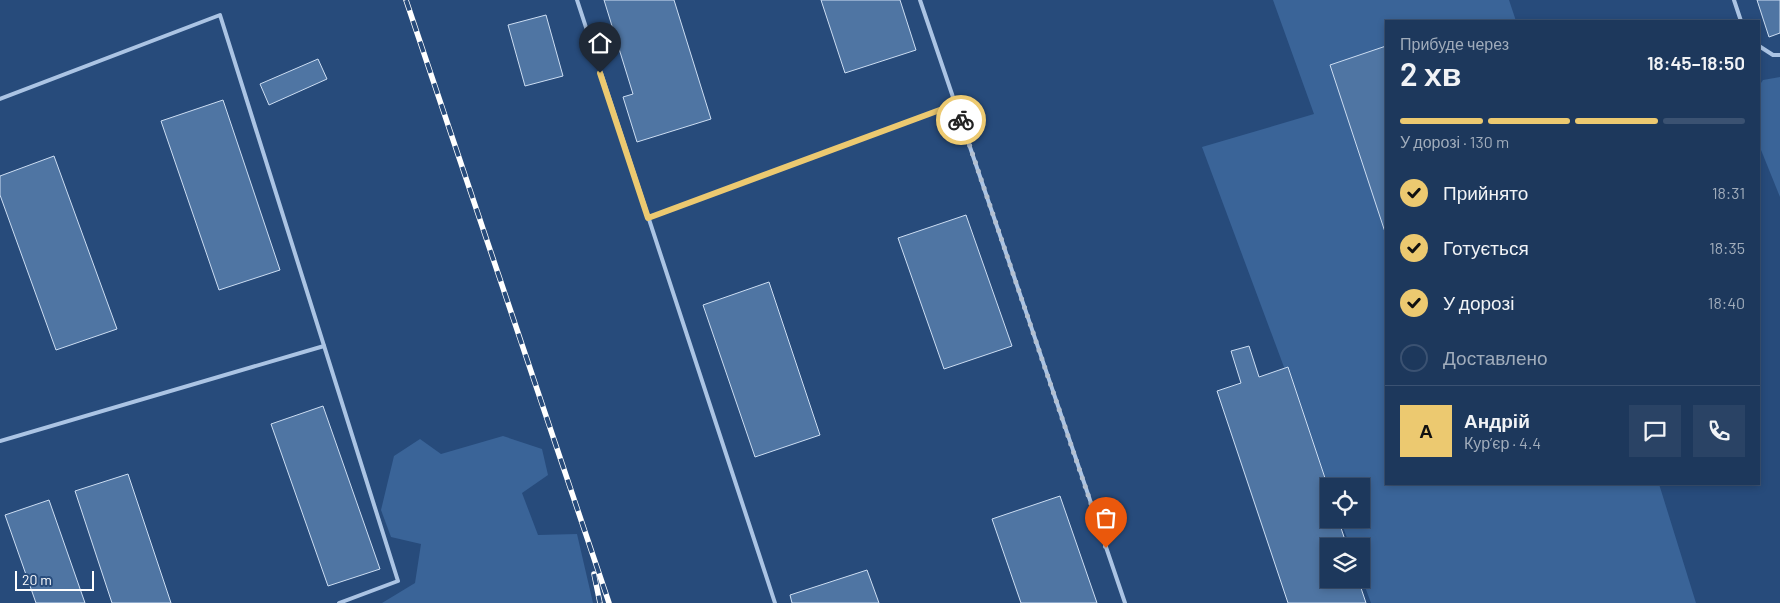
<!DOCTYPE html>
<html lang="uk">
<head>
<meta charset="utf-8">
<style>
	body { margin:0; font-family:Barlow,sans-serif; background:#2a4365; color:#f1f3f6; height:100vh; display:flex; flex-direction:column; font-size:19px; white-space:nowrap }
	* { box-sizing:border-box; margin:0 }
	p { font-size:16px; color:#a0acbb }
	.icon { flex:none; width:28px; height:28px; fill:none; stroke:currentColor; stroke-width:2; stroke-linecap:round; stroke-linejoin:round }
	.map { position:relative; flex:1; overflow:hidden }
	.side { position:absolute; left:1385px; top:20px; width:375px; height:465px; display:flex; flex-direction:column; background:#1d385c; border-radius:0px; box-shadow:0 2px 8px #0003,0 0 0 1px #3b5272 }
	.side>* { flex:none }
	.tools { position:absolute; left:1320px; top:478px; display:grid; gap:10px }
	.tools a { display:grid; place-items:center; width:50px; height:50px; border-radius:0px; background:#1d385c; box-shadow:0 2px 8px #0003,0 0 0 1px #3b5272; font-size:25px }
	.scale { position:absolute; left:15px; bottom:12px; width:79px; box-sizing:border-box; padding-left:5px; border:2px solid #fff; border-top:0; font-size:14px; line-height:18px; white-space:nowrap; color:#fff; -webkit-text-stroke:4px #274b7b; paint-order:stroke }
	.pin { position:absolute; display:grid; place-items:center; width:42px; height:42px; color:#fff; margin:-51px -21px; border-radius:50% 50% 50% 0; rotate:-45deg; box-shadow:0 0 5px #0007 }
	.pin .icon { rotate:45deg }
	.courier { position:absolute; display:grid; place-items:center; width:50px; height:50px; margin:-25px; border:4px solid #ecc970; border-radius:50%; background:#fff; color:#222; box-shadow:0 1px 6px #0007 }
	.headline em { font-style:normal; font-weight:600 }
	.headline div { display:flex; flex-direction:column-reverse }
	.headline { display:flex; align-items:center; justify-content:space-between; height:85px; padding:0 15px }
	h1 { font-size:32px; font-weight:600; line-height:38px }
	.bar { display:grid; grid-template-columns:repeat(4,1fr); gap:8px 5px; align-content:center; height:60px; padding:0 15px }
	.bar i { height:6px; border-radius:4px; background:#3b5272 }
	.bar .on { background:#ecc970 }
	.bar p { grid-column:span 4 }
	.line { display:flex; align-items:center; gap:12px; padding:0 15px; border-top:1px solid #3b5272 }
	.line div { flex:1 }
	.round { display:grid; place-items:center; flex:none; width:52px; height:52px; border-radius:0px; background:#2a4365 }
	ol { padding:0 15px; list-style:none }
	li { display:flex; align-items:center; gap:15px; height:55px }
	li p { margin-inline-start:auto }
	li .icon { padding:5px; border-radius:50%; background:#ecc970; color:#111; stroke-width:4 }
	li:last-child { color:#a0acbb }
	li i { width:28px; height:28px; border:2px solid #3b5272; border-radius:50% }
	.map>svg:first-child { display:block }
	.green { fill:#3a6498 }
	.building { fill:#4f75a3; stroke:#cddef3 }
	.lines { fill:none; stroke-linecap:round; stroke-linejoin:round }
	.lane { stroke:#abc4e4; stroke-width:4 }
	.rail-casing { stroke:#fff; stroke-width:5.5 }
	.rail { stroke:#274b7b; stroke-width:4; stroke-dasharray:11; stroke-linecap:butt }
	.done { stroke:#b3c0d1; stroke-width:5; stroke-dasharray:0 9 }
	.route { stroke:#ecc970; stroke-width:6 }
</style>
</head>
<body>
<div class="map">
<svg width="1780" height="603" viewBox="0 0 1780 603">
	<rect width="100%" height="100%" fill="#274b7b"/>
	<g class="green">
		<path d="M1273 0H1509L1516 21H1386V484H1659L1696 603H1371L1361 576V546H1350L1340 519H1361V486H1329V488L1202 147 1314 114Z"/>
		<path d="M1780 77V197L1759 145V86L1763 80Z"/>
		<path d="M503 436 542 449 548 475 522 493 538 535 577 534 593 603H382L415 583 421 544 391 537 381 510 394 456 420 439 441 454Z"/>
	</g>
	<g class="building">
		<path d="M604 0H674L711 119 637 142 623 97 633 94Z"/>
		<path d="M821 0H900L916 50 845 73Z"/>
		<path d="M1757 0H1780V33L1769 37Z"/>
		<path d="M546 15 563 76 525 86 508 25Z"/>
		<path d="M1386 46V235L1330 65Z"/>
		<path d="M318 59 327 79 269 105 260 84Z"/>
		<path d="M223 100 280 270 219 290 161 121Z"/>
		<path d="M54 156 117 329 56 350 0 195V176Z"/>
		<path d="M966 215 1012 346 944 369 898 238Z"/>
		<path d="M769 282 820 435 755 457 703 305Z"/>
		<path d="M1249 346 1259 377 1288 367 1329 490V519H1338L1347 546H1329V579H1358L1366 603H1288L1217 391 1241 383 1231 351Z"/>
		<path d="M323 406 380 569 328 586 271 424Z"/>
		<path d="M128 474 171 603H112L75 491Z"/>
		<path d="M1060 496 1097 603H1021L992 519Z"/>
		<path d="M49 500 85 603H36L5 515Z"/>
		<path d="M867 570 879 603H792L790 595Z"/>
	</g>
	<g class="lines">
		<g class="lane">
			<path d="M577 0 775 603"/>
			<path d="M920 0 1125 603"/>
			<path d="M1734 0 1741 21"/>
			<path d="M1759 46 1773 55H1780"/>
			<path d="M0 99 220 15 398 581 339 603"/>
			<path d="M648 218 956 104"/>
			<path d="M0 441 324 346"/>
		</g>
		<g class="rail-casing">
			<g id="rail">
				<path d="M406 0 609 603"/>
				<path d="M594 574 600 603"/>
			</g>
		</g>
		<use href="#rail" class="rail"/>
	</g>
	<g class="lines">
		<path class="done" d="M961 120 1106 548"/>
		<path class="route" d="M600 73 648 218 956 104 961 120"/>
	</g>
</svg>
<div class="tools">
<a><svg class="icon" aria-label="locate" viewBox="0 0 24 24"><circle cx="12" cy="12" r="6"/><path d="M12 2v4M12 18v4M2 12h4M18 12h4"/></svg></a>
<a><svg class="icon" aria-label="layers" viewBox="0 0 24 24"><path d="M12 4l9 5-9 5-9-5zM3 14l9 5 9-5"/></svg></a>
</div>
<div class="scale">20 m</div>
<div class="pin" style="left:1106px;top:548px;background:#ea580c"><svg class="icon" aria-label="bag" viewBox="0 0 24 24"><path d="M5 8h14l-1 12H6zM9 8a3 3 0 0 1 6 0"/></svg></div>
<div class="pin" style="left:600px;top:73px;background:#1f2937"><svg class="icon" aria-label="home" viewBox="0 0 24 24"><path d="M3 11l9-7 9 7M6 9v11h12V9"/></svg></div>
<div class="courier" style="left:961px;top:120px"><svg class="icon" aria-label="bike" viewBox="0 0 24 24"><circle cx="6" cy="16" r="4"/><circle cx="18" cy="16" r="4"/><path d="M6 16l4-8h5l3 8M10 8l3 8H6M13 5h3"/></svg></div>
<section class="side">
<div class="headline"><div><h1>2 хв</h1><p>Прибуде через</p></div><em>18:45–18:50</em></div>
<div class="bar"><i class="on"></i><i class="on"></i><i class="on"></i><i></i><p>У дорозі · 130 m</p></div>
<ol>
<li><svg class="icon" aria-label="check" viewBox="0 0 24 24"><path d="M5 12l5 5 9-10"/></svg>Прийнято<p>18:31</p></li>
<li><svg class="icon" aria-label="check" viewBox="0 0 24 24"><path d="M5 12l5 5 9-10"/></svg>Готується<p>18:35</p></li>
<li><svg class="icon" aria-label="check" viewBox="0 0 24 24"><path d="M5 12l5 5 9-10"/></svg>У дорозі<p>18:40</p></li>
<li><i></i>Доставлено</li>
</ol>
<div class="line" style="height:90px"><b class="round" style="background:#ecc970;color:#111">А</b><div><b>Андрій</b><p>Кур’єр · 4.4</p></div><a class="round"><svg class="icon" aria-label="chat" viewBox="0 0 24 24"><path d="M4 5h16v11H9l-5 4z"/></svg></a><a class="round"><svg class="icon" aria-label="phone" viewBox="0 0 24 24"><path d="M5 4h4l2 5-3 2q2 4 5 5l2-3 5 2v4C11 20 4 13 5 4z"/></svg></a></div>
</section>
</div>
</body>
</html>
